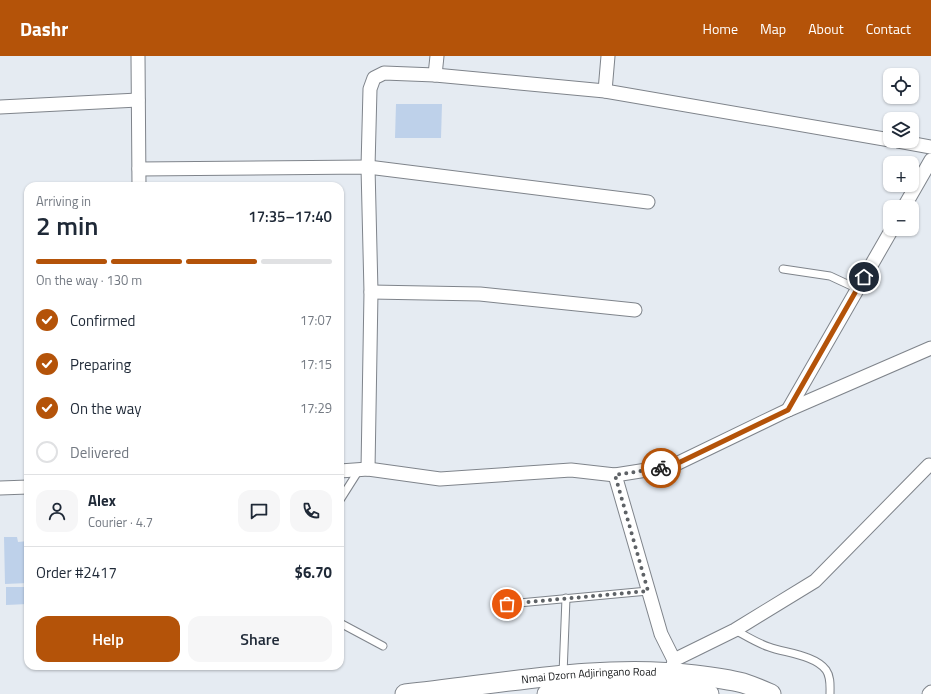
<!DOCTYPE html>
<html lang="en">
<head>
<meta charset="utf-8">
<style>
	body { margin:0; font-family:"Titillium Web",sans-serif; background:#f6f6f7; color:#1f2937; height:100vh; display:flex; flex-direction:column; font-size:15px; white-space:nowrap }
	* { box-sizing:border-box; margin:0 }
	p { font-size:13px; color:#747a83 }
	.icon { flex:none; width:22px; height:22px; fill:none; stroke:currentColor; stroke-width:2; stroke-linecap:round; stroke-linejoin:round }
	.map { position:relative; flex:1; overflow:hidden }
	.panel { position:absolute; left:24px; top:126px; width:320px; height:488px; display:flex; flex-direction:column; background:#fff; border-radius:12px; box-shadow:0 1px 3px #0004 }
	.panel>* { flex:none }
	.buttons { position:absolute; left:883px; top:12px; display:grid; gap:8px }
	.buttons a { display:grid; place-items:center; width:36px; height:36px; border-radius:8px; background:#fff; box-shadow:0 1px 3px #0004; font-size:20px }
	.pin { position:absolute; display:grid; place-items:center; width:34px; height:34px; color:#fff; margin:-17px; border:2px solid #fff; border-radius:50%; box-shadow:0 1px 4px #0007 }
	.courier { position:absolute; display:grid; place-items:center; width:40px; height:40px; margin:-20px; border:3px solid #b45309; border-radius:50%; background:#fff; color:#222; box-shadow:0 1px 5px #0007 }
	.overview em { font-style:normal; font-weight:600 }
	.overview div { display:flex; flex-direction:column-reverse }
	.overview { display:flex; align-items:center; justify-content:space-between; height:68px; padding:0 12px }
	h1 { font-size:26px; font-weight:600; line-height:30px }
	.bar { display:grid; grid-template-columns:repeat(4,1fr); gap:6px 4px; align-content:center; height:48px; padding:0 12px }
	.bar i { height:5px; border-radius:3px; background:#e0e1e3 }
	.bar .current { background:#b45309 }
	.bar p { grid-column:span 4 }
	.line { display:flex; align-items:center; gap:10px; padding:0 12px; border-top:1px solid #e0e1e3 }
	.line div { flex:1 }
	.round { display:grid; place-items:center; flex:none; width:42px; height:42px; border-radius:12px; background:#f6f6f7 }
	ol { padding:0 12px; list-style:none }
	li { display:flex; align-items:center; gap:12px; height:44px }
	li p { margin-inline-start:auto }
	li .icon { padding:4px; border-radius:50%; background:#b45309; color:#fff; stroke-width:4 }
	li:last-child { color:#747a83 }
	li i { width:22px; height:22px; border:2px solid #e0e1e3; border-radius:50% }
	.cta { display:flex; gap:8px; margin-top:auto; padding:8px 12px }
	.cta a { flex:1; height:46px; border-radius:12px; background:#b45309; color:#fff; font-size:16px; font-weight:600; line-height:46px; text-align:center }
	.cta a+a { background:#f6f6f7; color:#1f2937 }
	header { display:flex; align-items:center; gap:24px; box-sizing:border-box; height:56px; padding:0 20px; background:#b45309; color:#fff }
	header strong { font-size:19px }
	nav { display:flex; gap:22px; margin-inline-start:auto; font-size:14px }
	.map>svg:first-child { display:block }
	.building { fill:#bed1ea }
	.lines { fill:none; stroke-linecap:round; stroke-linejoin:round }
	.service-casing { stroke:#7f848b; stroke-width:9 }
	.minor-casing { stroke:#7f848b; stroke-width:15 }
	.secondary-casing { stroke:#7f848b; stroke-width:21 }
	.service { stroke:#fff; stroke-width:7 }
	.minor { stroke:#fff; stroke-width:13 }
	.secondary { stroke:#fff; stroke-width:19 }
	.done { stroke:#5e6266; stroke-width:4; stroke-dasharray:0 7.2 }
	.route { stroke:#b45309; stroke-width:5 }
	.labels { text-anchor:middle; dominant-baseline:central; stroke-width:3; stroke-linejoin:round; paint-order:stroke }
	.street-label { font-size:11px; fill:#16181a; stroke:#f4f8fe }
</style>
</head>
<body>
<header>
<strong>Dashr</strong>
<nav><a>Home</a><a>Map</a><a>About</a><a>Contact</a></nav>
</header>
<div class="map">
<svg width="931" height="638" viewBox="0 0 931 638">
	<rect width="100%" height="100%" fill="#e5ebf2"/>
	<g class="building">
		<path d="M396 48H442L441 82H395Z"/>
		<path d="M4 481H17L18 486 28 485V527L5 528Z"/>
		<path d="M6 531H28V548L6 549Z"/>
	</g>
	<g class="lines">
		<g class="service-casing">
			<g id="service">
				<path d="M783 213 830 220 858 233"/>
				<path d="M340 444 359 414"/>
				<path d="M507 548 648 535"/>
				<path d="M340 567 383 590"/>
				<path d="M735 574C746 580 757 587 769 591 785 597 815 599 826 614 831 621 830 630 830 638"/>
				<path d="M563 618 566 542"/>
			</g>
		</g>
		<g class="minor-casing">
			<g id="minor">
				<path d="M138 0 139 130"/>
				<path d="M435 19 437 0"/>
				<path d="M605 35 608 0"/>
				<path d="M0 51 138 44"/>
				<path d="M898 85 931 91"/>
				<path d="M139 113 368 111 648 146"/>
				<path d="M904 151 931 104"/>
				<path d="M371 236 480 238 635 254"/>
				<path d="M788 354 892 173"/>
				<path d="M368 413 371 236 368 111 370 33 374 22 384 17 435 19 605 35 890 84"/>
				<path d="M340 415 368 413 440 423 571 414 615 419"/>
				<path d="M0 432 28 431"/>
				<path d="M674 604 735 574 815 525 929 409"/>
				<path d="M672 616 674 604 661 578 615 419 672 410 788 354 931 292"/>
				<path d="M929 638 931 636"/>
			</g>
		</g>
		<g class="secondary-casing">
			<g id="secondary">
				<path id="s1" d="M405 638C500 628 601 607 695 619 711 621 727 623 743 627 752 630 762 634 771 638"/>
				<path d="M547 638 621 631 671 633 709 638"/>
			</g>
		</g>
		<use href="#service" class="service"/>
		<use href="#minor" class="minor"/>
		<use href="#secondary" class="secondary"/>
	</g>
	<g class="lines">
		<path class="done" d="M507 548 648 535 615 419 661 412"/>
		<path class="route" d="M661 412 672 410 788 354 864 221"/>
	</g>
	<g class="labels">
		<g class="street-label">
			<text stroke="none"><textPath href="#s1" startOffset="185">Nmai Dzorn Adjiringano Road</textPath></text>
		</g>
	</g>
</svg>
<div class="buttons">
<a><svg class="icon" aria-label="locate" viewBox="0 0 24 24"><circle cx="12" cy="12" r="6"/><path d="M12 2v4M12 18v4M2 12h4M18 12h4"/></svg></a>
<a><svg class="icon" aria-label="layers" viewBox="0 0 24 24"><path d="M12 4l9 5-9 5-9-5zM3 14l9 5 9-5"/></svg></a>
<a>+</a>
<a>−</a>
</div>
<div class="pin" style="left:507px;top:548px;background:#ea580c"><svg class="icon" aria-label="bag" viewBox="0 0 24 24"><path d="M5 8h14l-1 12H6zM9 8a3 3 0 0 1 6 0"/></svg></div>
<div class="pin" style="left:864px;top:221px;background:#1f2937"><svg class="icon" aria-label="home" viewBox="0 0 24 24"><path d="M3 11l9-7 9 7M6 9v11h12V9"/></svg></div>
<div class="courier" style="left:661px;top:412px"><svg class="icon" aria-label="bike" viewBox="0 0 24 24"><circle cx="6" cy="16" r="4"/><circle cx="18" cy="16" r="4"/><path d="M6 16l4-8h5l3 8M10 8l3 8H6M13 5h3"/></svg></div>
<section class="panel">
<div class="overview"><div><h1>2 min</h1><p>Arriving in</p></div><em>17:35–17:40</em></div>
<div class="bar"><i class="current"></i><i class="current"></i><i class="current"></i><i></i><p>On the way · 130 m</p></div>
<ol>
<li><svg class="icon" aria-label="check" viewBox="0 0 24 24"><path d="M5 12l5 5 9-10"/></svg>Confirmed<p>17:07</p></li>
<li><svg class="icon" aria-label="check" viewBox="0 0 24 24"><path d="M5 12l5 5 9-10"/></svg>Preparing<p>17:15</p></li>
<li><svg class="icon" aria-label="check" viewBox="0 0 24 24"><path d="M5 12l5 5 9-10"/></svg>On the way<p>17:29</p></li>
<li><i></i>Delivered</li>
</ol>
<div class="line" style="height:72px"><a class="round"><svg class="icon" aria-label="person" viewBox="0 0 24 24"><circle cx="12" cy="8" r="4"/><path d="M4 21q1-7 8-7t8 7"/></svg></a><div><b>Alex</b><p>Courier · 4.7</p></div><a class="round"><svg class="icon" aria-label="chat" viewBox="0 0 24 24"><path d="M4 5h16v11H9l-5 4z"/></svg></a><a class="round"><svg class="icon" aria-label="phone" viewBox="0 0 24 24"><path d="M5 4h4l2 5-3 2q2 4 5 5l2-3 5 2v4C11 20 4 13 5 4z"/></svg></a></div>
<div class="line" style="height:52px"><div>Order #2417</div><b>$6.70</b></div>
<div class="cta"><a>Help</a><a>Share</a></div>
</section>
</div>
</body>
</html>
